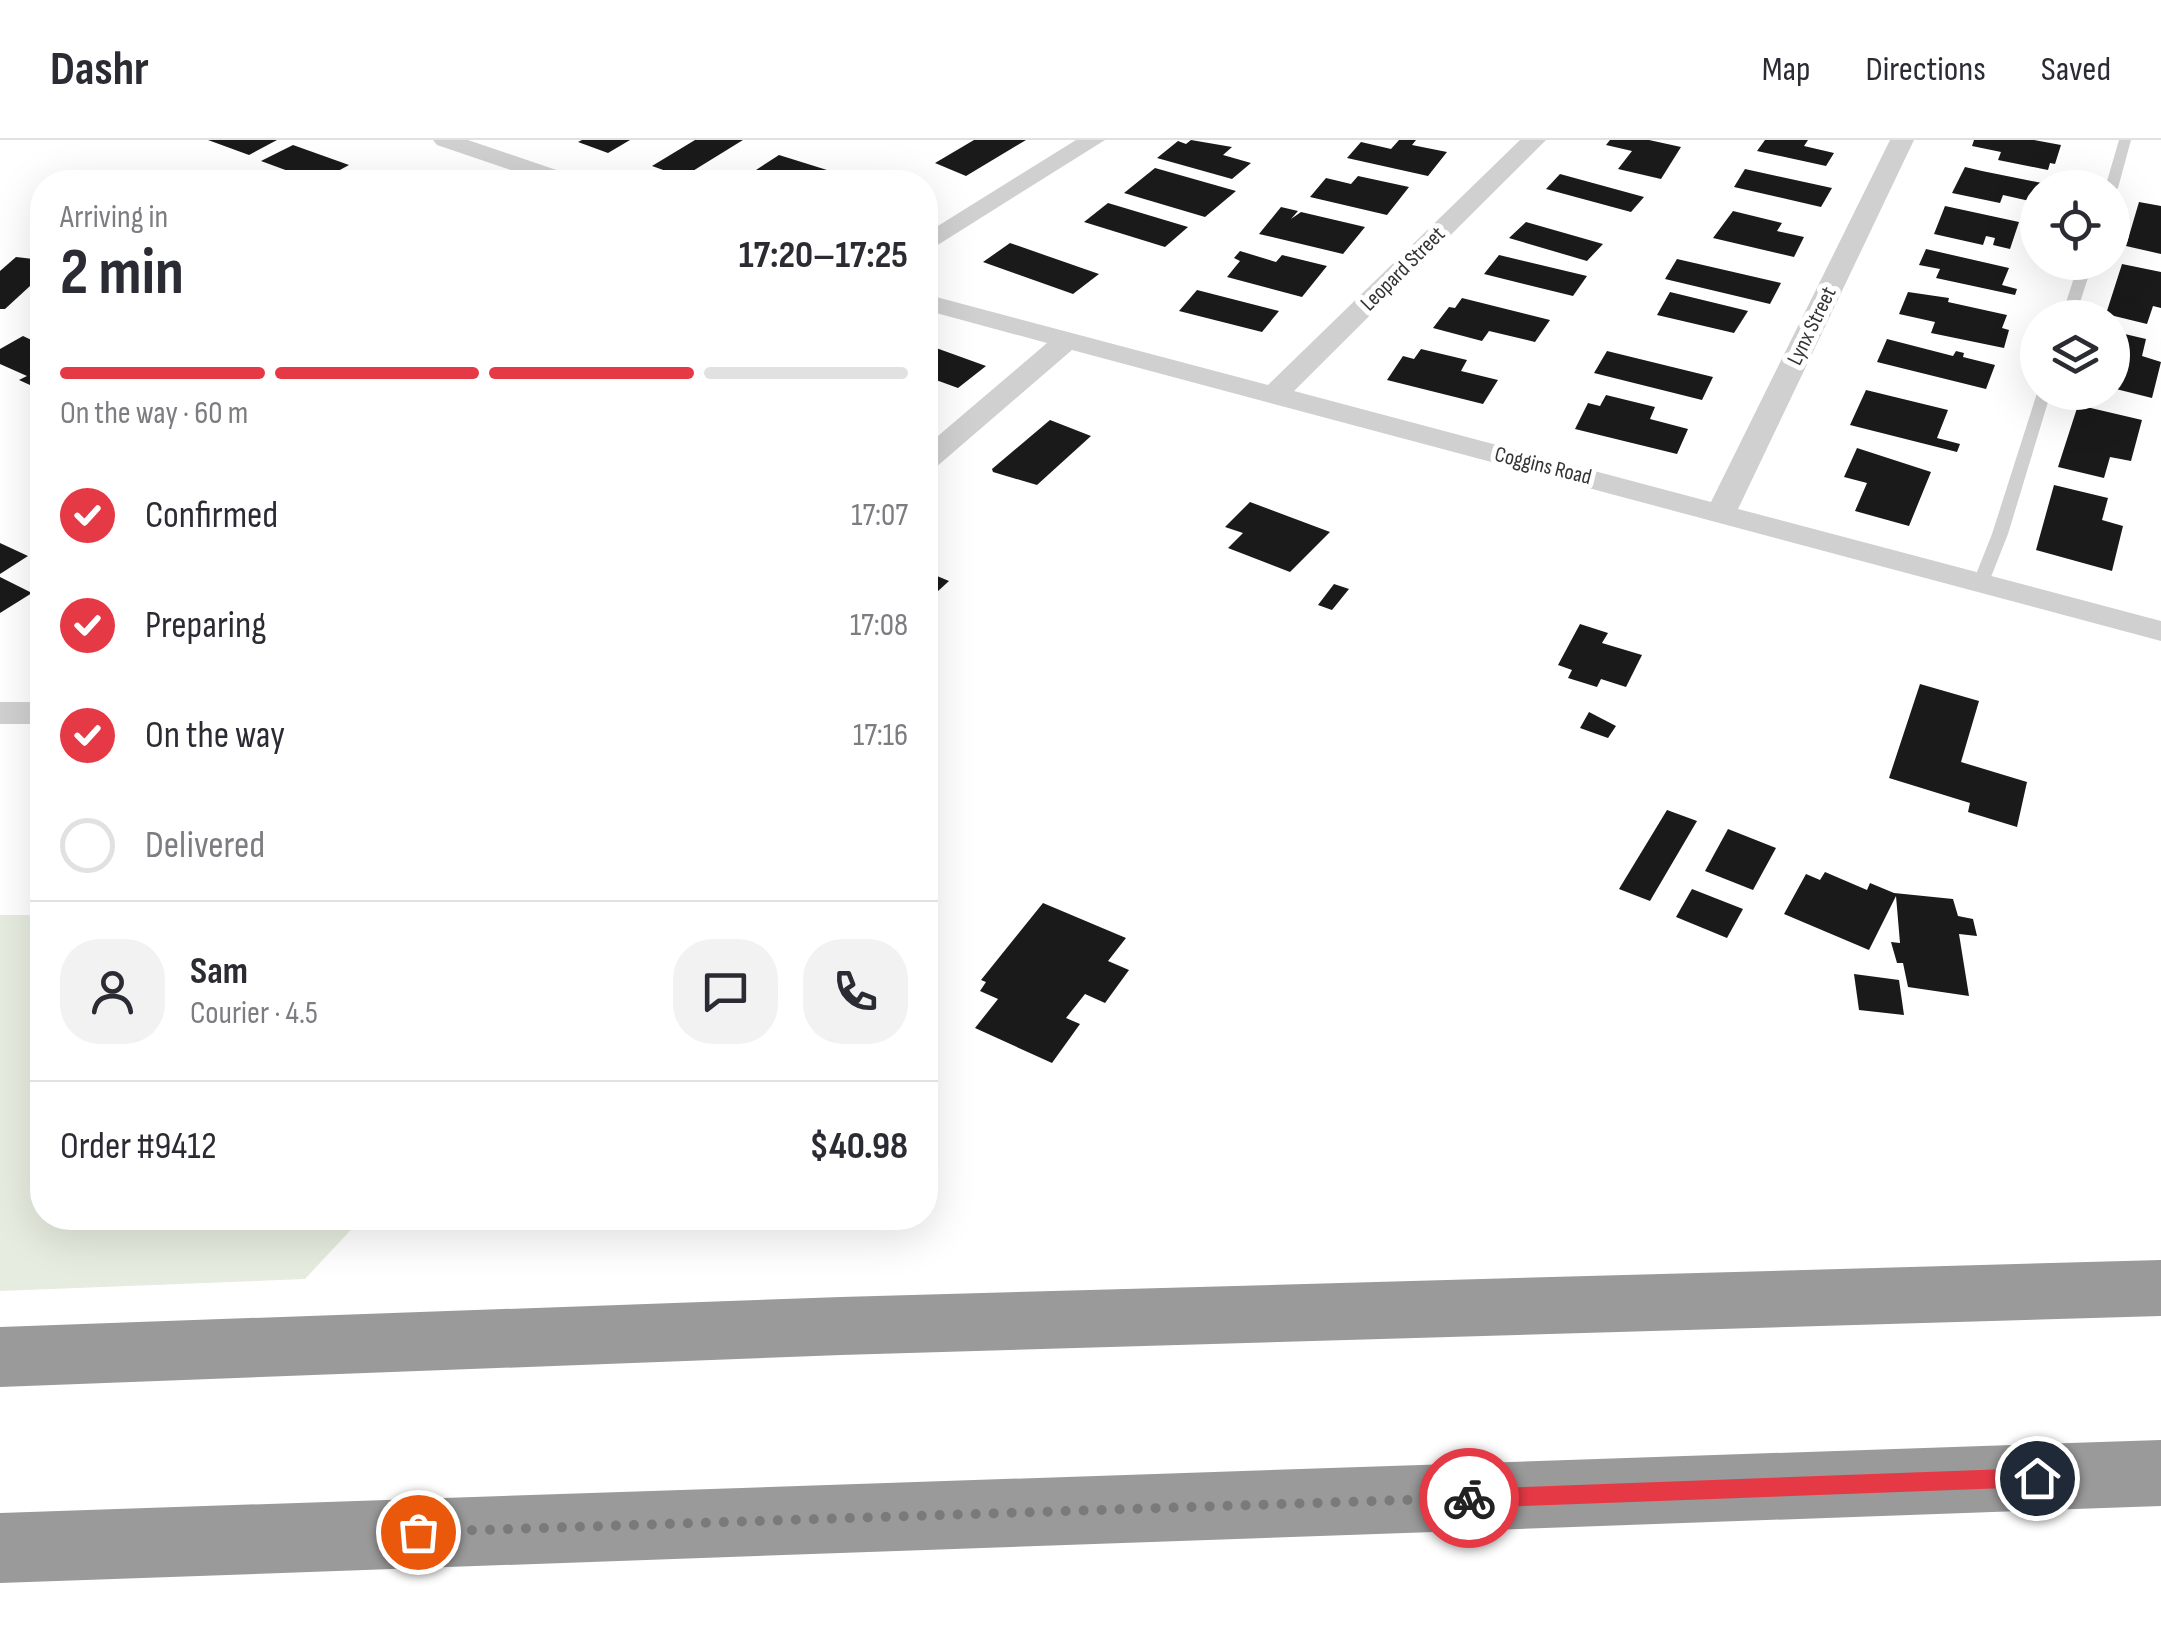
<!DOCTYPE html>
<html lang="en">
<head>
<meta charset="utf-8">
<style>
	body { margin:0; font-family:"Sofia Sans Condensed",sans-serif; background:#f2f2f3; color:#2b2b33; height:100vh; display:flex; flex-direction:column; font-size:38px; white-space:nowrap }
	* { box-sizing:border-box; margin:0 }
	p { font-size:32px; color:#7c7c81 }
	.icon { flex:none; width:55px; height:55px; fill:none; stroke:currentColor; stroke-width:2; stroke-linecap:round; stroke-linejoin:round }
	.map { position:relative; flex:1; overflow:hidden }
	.details { position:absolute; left:30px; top:30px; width:908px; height:1060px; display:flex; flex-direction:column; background:#fff; border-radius:40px; box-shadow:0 10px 40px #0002 }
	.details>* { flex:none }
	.fabs { position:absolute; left:2020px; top:30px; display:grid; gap:20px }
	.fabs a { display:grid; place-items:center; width:110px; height:110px; border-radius:50%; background:#fff; box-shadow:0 10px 40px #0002; font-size:50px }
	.pin { position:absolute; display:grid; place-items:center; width:85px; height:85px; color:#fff; margin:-42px; border:5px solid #fff; border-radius:50%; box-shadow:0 2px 10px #0007 }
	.courier { position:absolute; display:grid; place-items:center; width:100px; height:100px; margin:-50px; border:8px solid #e63946; border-radius:50%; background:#fff; color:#222; box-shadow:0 2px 12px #0007 }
	.summary em { font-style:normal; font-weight:700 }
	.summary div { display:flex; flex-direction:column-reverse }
	.summary { display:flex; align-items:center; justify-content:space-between; height:170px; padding:0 30px }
	h1 { font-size:65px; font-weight:700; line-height:75px }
	.bar { display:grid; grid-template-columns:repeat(4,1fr); gap:15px 10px; align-content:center; height:120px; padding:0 30px }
	.bar i { height:12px; border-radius:8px; background:#e1e1e2 }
	.bar .selected { background:#e63946 }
	.bar p { grid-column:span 4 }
	.line { display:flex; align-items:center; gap:25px; padding:0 30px; border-top:2px solid #e1e1e2 }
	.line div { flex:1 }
	.round { display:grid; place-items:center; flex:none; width:105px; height:105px; border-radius:40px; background:#f2f2f3 }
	ol { padding:0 30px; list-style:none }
	li { display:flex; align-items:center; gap:30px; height:110px }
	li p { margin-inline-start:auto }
	li .icon { padding:10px; border-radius:50%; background:#e63946; color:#fff; stroke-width:4 }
	li:last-child { color:#7c7c81 }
	li i { width:55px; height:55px; border:5px solid #e1e1e2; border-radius:50% }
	header { display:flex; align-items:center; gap:60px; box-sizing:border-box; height:140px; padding:0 50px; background:#fff; border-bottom:2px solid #e1e1e2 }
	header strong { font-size:48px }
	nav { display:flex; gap:55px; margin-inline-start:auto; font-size:35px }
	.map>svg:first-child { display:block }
	.green { fill:#e6ecdf }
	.building { fill:#1a1a1a }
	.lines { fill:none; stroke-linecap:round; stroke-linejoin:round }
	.service { fill:#d0d0d0; fill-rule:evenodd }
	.minor { fill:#d0d0d0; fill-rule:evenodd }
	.motorway { fill:#9a9a9a; fill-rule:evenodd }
	.route { fill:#e63946 }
	.done { stroke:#7a7a7a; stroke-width:10; stroke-dasharray:0 18 }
	.labels { text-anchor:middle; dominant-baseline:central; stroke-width:10; stroke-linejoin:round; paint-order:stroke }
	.far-street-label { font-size:22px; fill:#333; stroke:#fff }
</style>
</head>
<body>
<header>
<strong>Dashr</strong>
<nav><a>Map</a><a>Directions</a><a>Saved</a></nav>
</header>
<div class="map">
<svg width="2161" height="1508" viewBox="0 0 2161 1508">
	<rect width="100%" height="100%" fill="#fff"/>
	<path class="green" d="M0 775H42V1078H362L305 1139 0 1151Z"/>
	<g class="building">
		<path d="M208 0H277L249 15Z"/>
		<path d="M582 0H630L608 13 578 2Z"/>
		<path d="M695 0H743L683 37 652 26Z"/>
		<path d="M974 0H1026L966 36 935 23Z"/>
		<path d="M1191 0 1232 7 1223 15 1251 23 1232 39 1157 18 1178 1 1186 4Z"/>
		<path d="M1399 0H1416L1412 5 1447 12 1428 36 1347 18 1361 2 1391 9Z"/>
		<path d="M1610 0H1649L1681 7 1661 39 1618 29 1632 11 1606 5Z"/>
		<path d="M1765 0H1808L1804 6 1834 13 1826 26 1757 11Z"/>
		<path d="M1974 0H2034L2061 5 2055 24 2050 23 2048 30 1998 20 2001 12 1972 6Z"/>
		<path d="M293 5 349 25 318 42 261 21Z"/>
		<path d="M779 15 843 35 831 42H787L753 32Z"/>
		<path d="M1965 27 1982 31 2042 43 2034 62 2003 55 2000 63 1952 53Z"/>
		<path d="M1155 28 1236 51 1205 77 1124 53Z"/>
		<path d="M1745 29 1832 48 1821 67 1734 47Z"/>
		<path d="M362 30 395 42H339Z"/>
		<path d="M1560 34 1644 57 1631 72 1546 49Z"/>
		<path d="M1358 36 1409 47 1387 75 1310 57 1326 38 1351 44Z"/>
		<path d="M2139 62 2161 66V114L2126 106Z"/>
		<path d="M1108 63 1188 87 1165 107 1084 82Z"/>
		<path d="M1945 66 2019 82 2010 109 1993 105 1995 98 1986 96 1983 105 1934 94Z"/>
		<path d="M1281 67 1298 71 1291 79 1301 72 1365 87 1343 114 1259 94Z"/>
		<path d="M1733 71 1782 83 1777 91 1804 97 1794 117 1713 98Z"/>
		<path d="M1526 82 1603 104 1587 121 1509 98Z"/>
		<path d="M1010 103 1099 134 1073 154 983 122Z"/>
		<path d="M1926 109 2009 128 2002 145 2017 149 2015 155 1936 138 1940 129 1919 125Z"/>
		<path d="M1240 111 1276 122 1282 115 1327 126 1302 157 1227 137 1240 121 1234 118Z"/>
		<path d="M1499 115 1587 136 1573 156 1484 134Z"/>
		<path d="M16 117 42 120V135L5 169H0V131Z"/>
		<path d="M1677 119 1781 143 1770 164 1665 139Z"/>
		<path d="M2122 124 2161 132V168L2153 166 2147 184 2106 174Z"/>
		<path d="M1197 150 1279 171 1262 192 1179 171Z"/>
		<path d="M1670 152 1748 171 1734 193 1657 175Z"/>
		<path d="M1908 152 1949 158 1948 162 2007 175 2002 188 2009 190 2004 208 1931 193 1935 182 1899 174Z"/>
		<path d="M1462 158 1550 180 1535 202 1489 191 1482 201 1433 188 1449 167 1455 168Z"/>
		<path d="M2112 191 2146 199 2142 216 2161 222 2152 258 2112 248Z"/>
		<path d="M23 196 42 205V244L37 242 30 245 19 240 27 236 0 224V209Z"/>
		<path d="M1887 199 1953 216 1956 211 1964 213 1963 217 1995 225 1986 249 1877 222Z"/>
		<path d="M925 204 986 226 958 248 925 236Z"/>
		<path d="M1421 209 1467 220 1461 231 1498 240 1483 264 1387 240 1403 216 1414 219Z"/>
		<path d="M1607 211 1713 237 1702 260 1594 233Z"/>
		<path d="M1866 250 1948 270 1937 298 1960 304 1957 312 1850 285Z"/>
		<path d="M1606 255 1655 267 1650 279 1688 289 1677 314 1575 289 1588 263 1600 266Z"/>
		<path d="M2078 265 2142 280 2131 321 2110 317 2104 338 2058 327Z"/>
		<path d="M1050 280 1091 296 1037 345 993 332 992 329Z"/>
		<path d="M1857 308 1931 332 1909 386 1855 371 1867 343 1844 337Z"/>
		<path d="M2054 345 2108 358 2102 380 2123 386 2112 431 2036 410Z"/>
		<path d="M1250 362 1330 392 1290 432 1228 408 1243 393 1225 387Z"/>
		<path d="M0 403 28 416 0 434Z"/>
		<path d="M925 431 949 441 925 463Z"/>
		<path d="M0 437 32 453 0 473Z"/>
		<path d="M1334 444 1349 449 1332 470 1318 465Z"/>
		<path d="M1580 484 1608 493 1602 503 1642 515 1626 547 1601 539 1597 547 1568 538 1572 530 1558 525Z"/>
		<path d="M1920 544 1979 561 1961 622 2027 642 2017 687 1968 672 1970 663 1889 638Z"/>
		<path d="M1589 572 1616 586 1608 598 1580 588Z"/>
		<path d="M1667 670 1697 681 1650 761 1619 749Z"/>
		<path d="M1728 689 1776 708 1753 750 1705 731Z"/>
		<path d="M1825 732 1867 750 1870 743 1894 753 1953 759 1958 776 1973 779 1977 796 1959 794 1969 856 1908 847 1903 823H1897L1891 802 1900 803 1896 756 1869 810 1784 774 1806 734 1820 740Z"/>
		<path d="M1692 749 1743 769 1727 798 1676 777Z"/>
		<path d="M1043 763 1126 798 1108 821 1129 830 1105 863 1085 854 1066 878 1080 884 1052 923 975 888 998 859 980 851 986 842 981 840Z"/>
		<path d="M1854 834 1899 840 1904 875 1859 870Z"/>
	</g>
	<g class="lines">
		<g class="service">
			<path d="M2119 0H2131L2118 48 2112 52V48H2105Z"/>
			<path d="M2079 122H2093L2075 178H2061Z"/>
			<path d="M2038 250 2051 252 2008 394 1989 442 1987 446H1975L1973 442 1992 394Z"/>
		</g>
		<g class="minor">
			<path d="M433 0H468L577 37 580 42H546L437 5Z"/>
			<path d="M1076 0H1105L925 113V94Z"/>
			<path d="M1520 0H1546L1294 251 1711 362 1890 0H1914L1738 369 2161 481V501L1072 210 935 328 925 331V307L1047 203 925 170V154L1268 245Z"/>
			<rect x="0" y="562" width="42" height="22"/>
		</g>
		<g class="motorway">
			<path d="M2161 1120V1176L841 1215 0 1247V1187L841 1157Z"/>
			<path d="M2161 1300V1366L0 1443V1373Z"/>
		</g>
	</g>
	<path class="route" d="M2037 1328 2047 1338 2037 1347 1469 1368 1458 1358 1469 1349Z"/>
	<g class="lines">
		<path class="done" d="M418 1392 1469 1358"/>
	</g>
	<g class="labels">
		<g class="far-street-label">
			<text transform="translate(1403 129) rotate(-45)">Leopard Street</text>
			<text transform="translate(1812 186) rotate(-64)">Lynx Street</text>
			<text transform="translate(1543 326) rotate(14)">Coggins Road</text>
		</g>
	</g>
</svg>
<div class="fabs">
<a><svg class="icon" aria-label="locate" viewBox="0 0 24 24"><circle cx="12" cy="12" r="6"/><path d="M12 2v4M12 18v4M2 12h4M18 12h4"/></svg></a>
<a><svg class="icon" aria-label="layers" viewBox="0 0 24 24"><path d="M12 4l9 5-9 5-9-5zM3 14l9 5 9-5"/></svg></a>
</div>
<div class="pin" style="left:418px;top:1392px;background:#ea580c"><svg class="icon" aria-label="bag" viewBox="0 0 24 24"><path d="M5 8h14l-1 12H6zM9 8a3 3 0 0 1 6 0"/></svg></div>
<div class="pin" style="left:2037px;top:1338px;background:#1f2937"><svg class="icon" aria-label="home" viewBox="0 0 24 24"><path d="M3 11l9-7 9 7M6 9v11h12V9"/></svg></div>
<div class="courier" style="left:1469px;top:1358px"><svg class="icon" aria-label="bike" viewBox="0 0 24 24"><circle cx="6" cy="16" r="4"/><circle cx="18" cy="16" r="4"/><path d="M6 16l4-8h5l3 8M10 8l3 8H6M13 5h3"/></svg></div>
<section class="details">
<div class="summary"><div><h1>2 min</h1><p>Arriving in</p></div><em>17:20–17:25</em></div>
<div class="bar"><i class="selected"></i><i class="selected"></i><i class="selected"></i><i></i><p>On the way · 60 m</p></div>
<ol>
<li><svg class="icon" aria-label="check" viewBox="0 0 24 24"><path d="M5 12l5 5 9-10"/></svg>Confirmed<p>17:07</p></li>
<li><svg class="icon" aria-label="check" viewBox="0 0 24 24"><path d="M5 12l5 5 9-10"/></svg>Preparing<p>17:08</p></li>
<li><svg class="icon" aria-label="check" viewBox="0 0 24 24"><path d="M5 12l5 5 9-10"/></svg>On the way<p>17:16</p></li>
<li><i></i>Delivered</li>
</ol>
<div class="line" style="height:180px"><a class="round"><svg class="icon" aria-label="person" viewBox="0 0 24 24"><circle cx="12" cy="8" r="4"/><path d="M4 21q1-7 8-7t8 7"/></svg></a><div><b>Sam</b><p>Courier · 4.5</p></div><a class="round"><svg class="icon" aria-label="chat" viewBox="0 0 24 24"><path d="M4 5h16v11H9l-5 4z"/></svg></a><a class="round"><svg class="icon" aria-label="phone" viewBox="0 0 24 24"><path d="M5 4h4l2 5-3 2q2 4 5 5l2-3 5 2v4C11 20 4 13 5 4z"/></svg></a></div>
<div class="line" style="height:130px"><div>Order #9412</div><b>$40.98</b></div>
</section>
</div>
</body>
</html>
